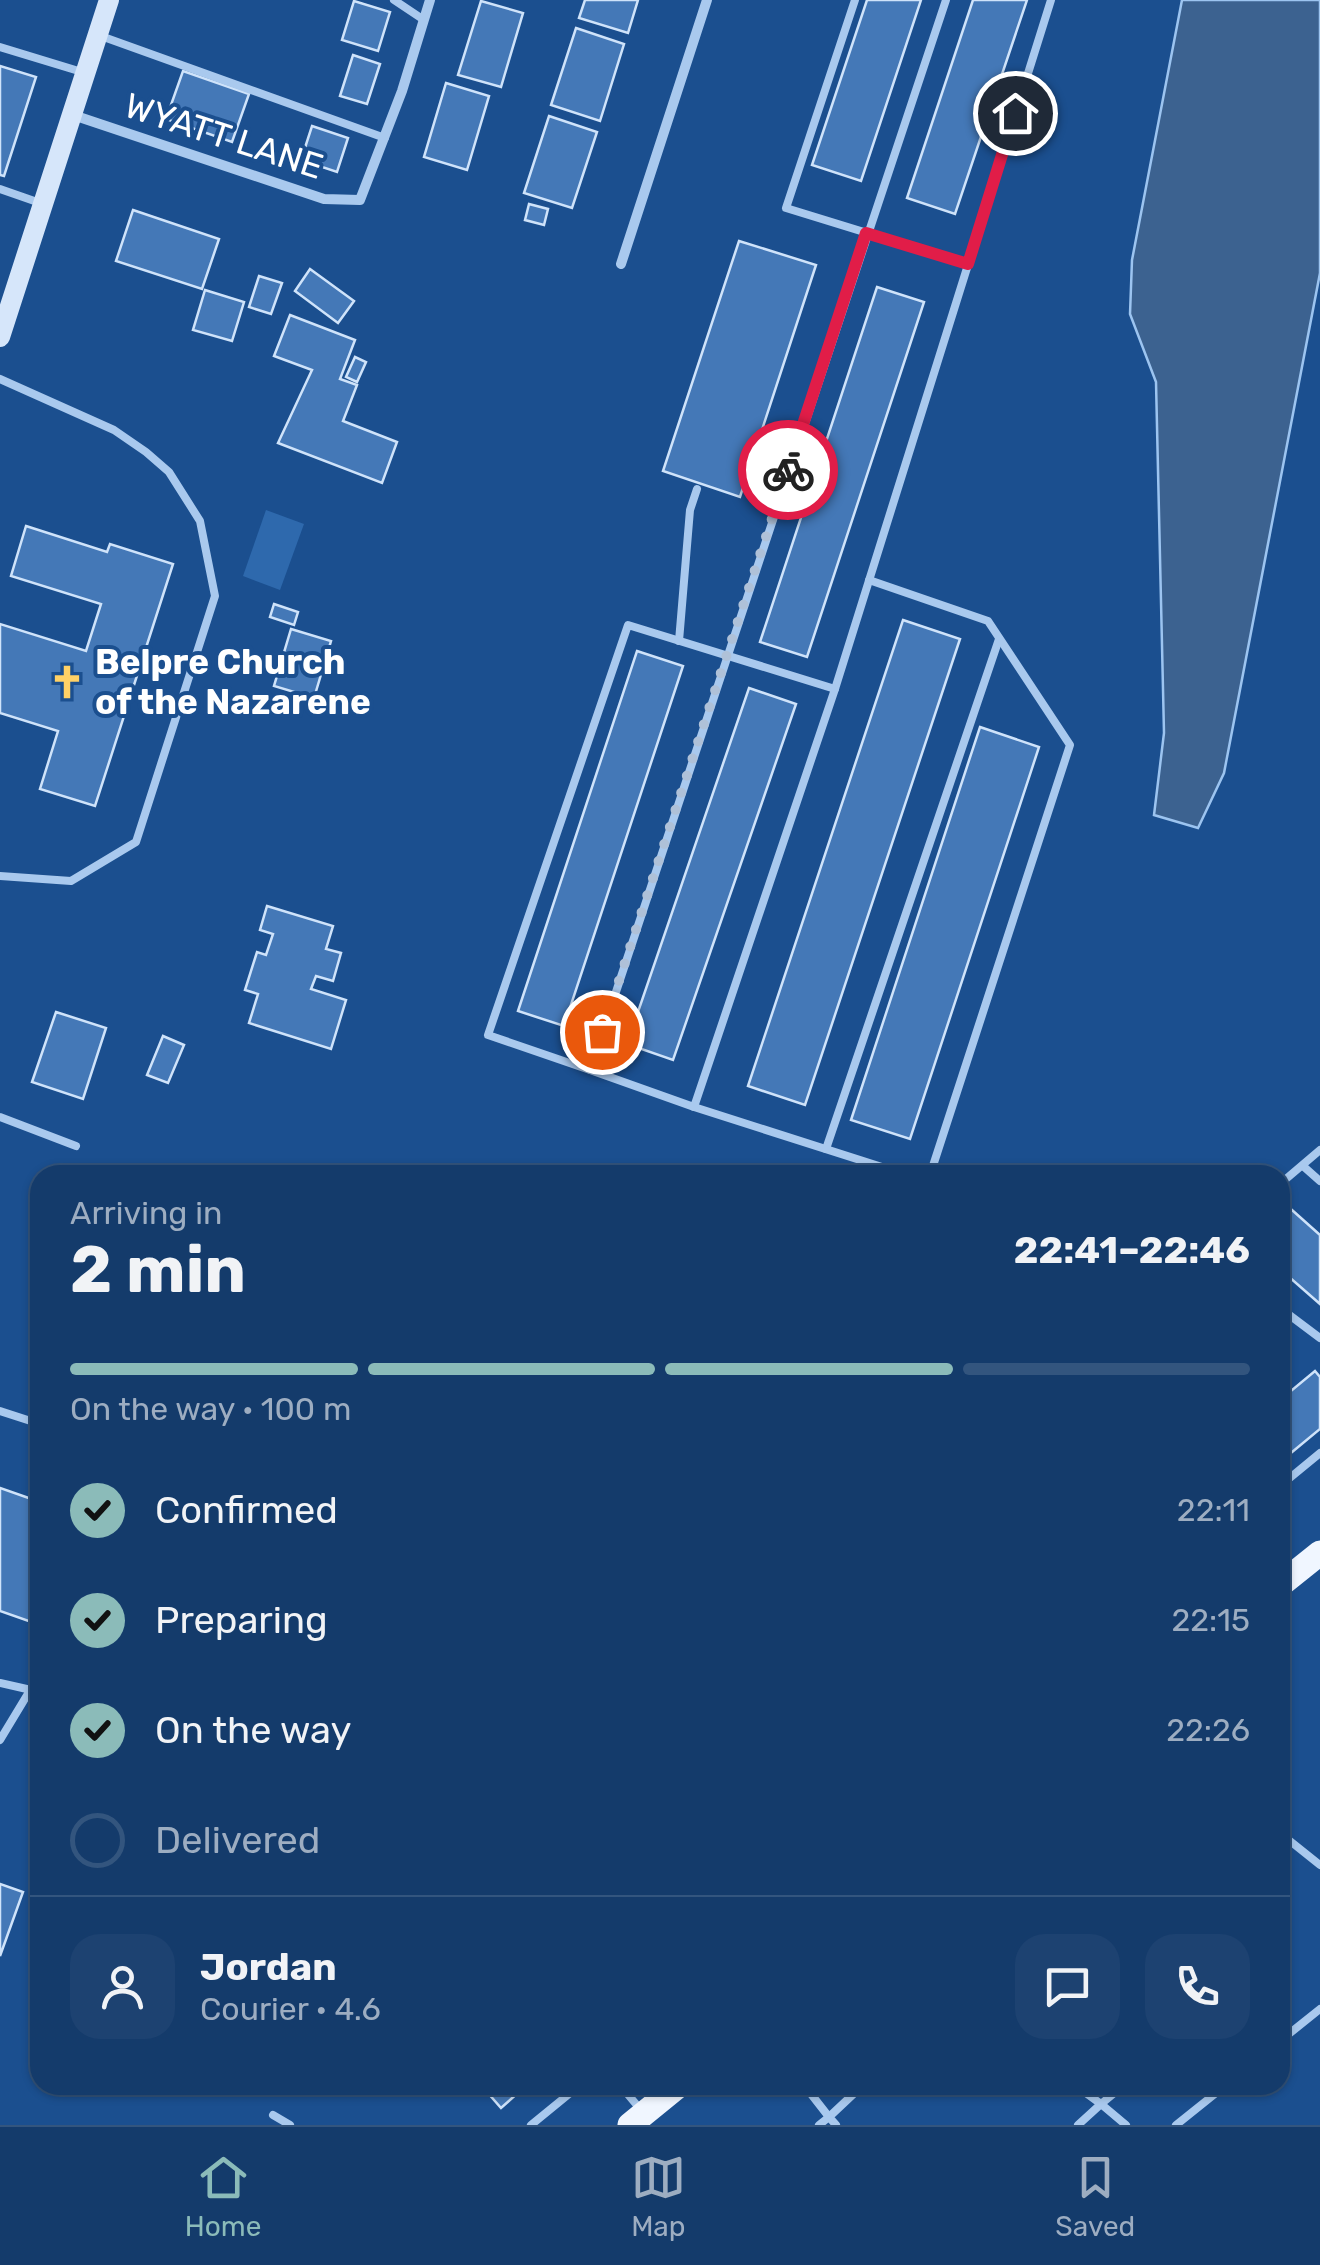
<!DOCTYPE html>
<html lang="en">
<head>
<meta charset="utf-8">
<style>
	body { margin:0; font-family:Rubik,sans-serif; background:#1d4271; color:#f1f3f6; height:100vh; display:flex; flex-direction:column; font-size:38px; white-space:nowrap }
	* { box-sizing:border-box; margin:0 }
	p { font-size:32px; color:#9dadc1 }
	.icon { flex:none; width:55px; height:55px; fill:none; stroke:currentColor; stroke-width:2; stroke-linecap:round; stroke-linejoin:round }
	.map { position:relative; flex:1; overflow:hidden }
	.sheet { position:absolute; left:30px; top:1165px; width:1260px; height:930px; display:flex; flex-direction:column; background:#143b6b; border-radius:30px; box-shadow:0 2px 8px #0004,0 0 0 2px #33557e }
	.sheet>* { flex:none }
	.pin { position:absolute; display:grid; place-items:center; width:85px; height:85px; color:#fff; margin:-42px; border:5px solid #fff; border-radius:50%; box-shadow:0 2px 10px #0007 }
	.courier { position:absolute; display:grid; place-items:center; width:100px; height:100px; margin:-50px; border:8px solid #e11d48; border-radius:50%; background:#fff; color:#222; box-shadow:0 2px 12px #0007 }
	.headline em { font-style:normal; font-weight:700 }
	.headline div { display:flex; flex-direction:column-reverse }
	.headline { display:flex; align-items:center; justify-content:space-between; height:170px; padding:0 40px }
	h1 { font-size:65px; font-weight:700; line-height:75px }
	.bar { display:grid; grid-template-columns:repeat(4,1fr); gap:15px 10px; align-content:center; height:120px; padding:0 40px }
	.bar i { height:12px; border-radius:8px; background:#33557e }
	.bar .current { background:#8bbbb9 }
	.bar p { grid-column:span 4 }
	.line { display:flex; align-items:center; gap:25px; padding:0 40px; border-top:2px solid #33557e }
	.line div { flex:1 }
	.round { display:grid; place-items:center; flex:none; width:105px; height:105px; border-radius:30px; background:#1d4271 }
	ol { padding:0 40px; list-style:none }
	li { display:flex; align-items:center; gap:30px; height:110px }
	li p { margin-inline-start:auto }
	li .icon { padding:10px; border-radius:50%; background:#8bbbb9; color:#111; stroke-width:4 }
	li:last-child { color:#9dadc1 }
	li i { width:55px; height:55px; border:5px solid #33557e; border-radius:50% }
	.tabs { display:flex; justify-content:space-around; align-items:center; height:140px; border-top:2px solid #33557e; background:#143b6b; font-size:28px; color:#9dadc1 }
	.tabs a { display:grid; justify-items:center; gap:5px }
	.tabs .current { color:#8bbbb9 }
	.map>svg:first-child { display:block }
	.green { fill:#2e69ad }
	.water { fill:#3c6290; stroke:#9cc4f0; stroke-width:2.5 }
	.building { fill:#4478b7; stroke:#cfe3fa; stroke-width:2.5 }
	.lines { fill:none; stroke-linecap:round; stroke-linejoin:round }
	.lane { stroke:#a9c9ee; stroke-width:8 }
	.street { stroke:#a9c9ee; stroke-width:10 }
	.secondary { stroke:#d6e6fa; stroke-width:20 }
	.primary { stroke:#f0f6ff; stroke-width:25 }
	.done { stroke:#afc1d8; stroke-width:10; stroke-dasharray:0 18 }
	.route { stroke:#e11d48; stroke-width:12 }
	.labels { text-anchor:middle; dominant-baseline:central; stroke-width:8; stroke-linejoin:round; paint-order:stroke }
	.street-label { font-size:35px; fill:#fff; stroke:#1b4f8f }
	.poi-label { font-size:35px; font-weight:bold; fill:#fff; stroke:#1b4f8f; text-anchor:start }
</style>
</head>
<body>
<div class="map">
<svg width="1320" height="2125" viewBox="0 0 1320 2125">
	<rect width="100%" height="100%" fill="#1b4f8f"/>
	<path class="green" d="M266 510 304 524 280 590 243 576Z"/>
	<path class="water" d="M1182 0H1320V273L1224 773 1198 828 1154 815 1164 733 1156 382 1130 314 1132 260Z"/>
	<g class="building">
		<path d="M585 0H638L628 33 579 18Z"/>
		<path d="M867 0H921L861 181 812 165Z"/>
		<path d="M973 0H1027L955 214 907 198Z"/>
		<path d="M354 1 390 12 378 51 342 40Z"/>
		<path d="M481 1 523 13 501 87 458 75Z"/>
		<path d="M576 28 624 44 600 121 551 105Z"/>
		<path d="M353 55 380 64 367 104 340 96Z"/>
		<path d="M0 66 36 77 4 176 0 175Z"/>
		<path d="M183 71 249 94 232 142 166 119Z"/>
		<path d="M446 83 489 96 467 170 424 157Z"/>
		<path d="M549 116 597 132 572 208 524 193Z"/>
		<path d="M312 126 348 138 337 172 301 160Z"/>
		<path d="M529 204 548 209 544 225 525 220Z"/>
		<path d="M133 210 219 239 202 289 116 261Z"/>
		<path d="M739 241 816 265 740 497 663 471Z"/>
		<path d="M310 269 354 301 338 323 295 291Z"/>
		<path d="M259 276 282 283 271 314 249 307Z"/>
		<path d="M877 287 924 302 807 657 760 642Z"/>
		<path d="M205 290 244 302 232 341 193 330Z"/>
		<path d="M290 315 355 340 340 379 357 385 343 421 397 442 382 483 278 443 312 370 274 356Z"/>
		<path d="M355 357 366 362 357 382 346 377Z"/>
		<path d="M26 526 107 552 110 544 173 564 95 806 40 789 58 731 0 713V624L86 651 101 604 11 576Z"/>
		<path d="M274 604 298 612 294 625 270 617Z"/>
		<path d="M903 620 960 639 805 1105 748 1086Z"/>
		<path d="M291 629 331 641 314 698 274 686Z"/>
		<path d="M637 651 683 666 564 1026 518 1011Z"/>
		<path d="M749 688 796 704 673 1060 627 1044Z"/>
		<path d="M980 727 1039 747 910 1139 851 1120Z"/>
		<path d="M267 906 333 926 326 949 341 953 333 981 316 976 311 989 346 1000 331 1049 249 1023 258 994 245 990 257 952 266 955 273 934 260 930Z"/>
		<path d="M56 1012 106 1028 83 1099 32 1082Z"/>
		<path d="M163 1036 184 1045 168 1083 147 1075Z"/>
		<path d="M1292 1210 1320 1235V1304L1280 1269V1224Z"/>
		<path d="M1315 1371 1320 1377V1429L1280 1462V1400Z"/>
		<path d="M0 1488 40 1502V1625L0 1611Z"/>
		<path d="M0 1884 23 1892 0 1956Z"/>
		<path d="M481 2085H513L519 2092 501 2108Z"/>
	</g>
	<g class="lines">
		<g class="lane">
			<path d="M394 0 424 20"/>
			<path d="M855 0 786 208 968 264"/>
			<path d="M946 0 590 1070 694 1107 835 689 1051 0"/>
			<path d="M98 35 385 138"/>
			<path d="M0 47 82 72"/>
			<path d="M0 189 43 204"/>
			<path d="M0 379 114 430 146 452 169 472 200 521 215 596 136 842 71 881 0 876"/>
			<path d="M869 580 988 621 1070 745 930 1175"/>
			<path d="M679 641 690 510 697 489"/>
			<path d="M590 1070 488 1035 628 625 835 689"/>
			<path d="M694 1107 907 1175"/>
			<path d="M0 1117 76 1146"/>
			<path d="M826 1149 999 639"/>
			<path d="M1303 1166 1320 1181"/>
			<path d="M1280 1184 1320 1150"/>
			<path d="M1280 1308 1320 1338"/>
			<path d="M0 1411 40 1424"/>
			<path d="M1280 1486 1320 1453"/>
			<path d="M0 1683 40 1692"/>
			<path d="M0 1740 29 1692"/>
			<path d="M1280 1833 1320 1865"/>
			<path d="M1280 2041 1320 2009"/>
			<path d="M620 2085 641 2110"/>
			<path d="M804 2085 829 2117 819 2125"/>
			<path d="M1075 2085 1101 2104 1124 2085"/>
			<path d="M273 2115 290 2125"/>
			<path d="M531 2125 580 2085"/>
			<path d="M836 2125 829 2117 863 2085"/>
			<path d="M1078 2125 1101 2104 1126 2125"/>
			<path d="M1176 2125 1226 2085"/>
		</g>
		<g class="street">
			<path d="M73 115 324 199 360 200 402 91 430 0"/>
			<path d="M621 264 707 0"/>
		</g>
		<path class="secondary" d="M0 337 109 0"/>
		<g class="primary">
			<path d="M1280 1585 1320 1553"/>
			<path d="M630 2125 679 2085"/>
		</g>
	</g>
	<g class="lines">
		<path class="done" d="M602 1032 788 470"/>
		<path class="route" d="M788 470 866 233 968 264 1015 113"/>
	</g>
	<defs>
		<g id="church-bare" transform="scale(2.7)"><path d="M-1.2-6h2.4v3.5h3.3v2.4h-3.3V6h-2.4V-.1h-3.3v-2.4h3.3Z" fill="#ffd166" stroke="#1b4f8f" stroke-width="2.5" paint-order="stroke"/></g>
	</defs>
	<g fill-rule="evenodd">
		<use href="#church-bare" x="67" y="682"/>
	</g>
	<g class="labels">
		<g class="street-label">
			<text transform="translate(224 136) rotate(18)">WYATT LANE</text>
		</g>
		<g class="poi-label">
			<text x="95" y="662">Belpre Church<tspan x="95" dy="40">of the Nazarene</tspan></text>
		</g>
	</g>
</svg>
<div class="pin" style="left:602px;top:1032px;background:#ea580c"><svg class="icon" aria-label="bag" viewBox="0 0 24 24"><path d="M5 8h14l-1 12H6zM9 8a3 3 0 0 1 6 0"/></svg></div>
<div class="pin" style="left:1015px;top:113px;background:#1f2937"><svg class="icon" aria-label="home" viewBox="0 0 24 24"><path d="M3 11l9-7 9 7M6 9v11h12V9"/></svg></div>
<div class="courier" style="left:788px;top:470px"><svg class="icon" aria-label="bike" viewBox="0 0 24 24"><circle cx="6" cy="16" r="4"/><circle cx="18" cy="16" r="4"/><path d="M6 16l4-8h5l3 8M10 8l3 8H6M13 5h3"/></svg></div>
<section class="sheet">
<div class="headline"><div><h1>2 min</h1><p>Arriving in</p></div><em>22:41–22:46</em></div>
<div class="bar"><i class="current"></i><i class="current"></i><i class="current"></i><i></i><p>On the way · 100 m</p></div>
<ol>
<li><svg class="icon" aria-label="check" viewBox="0 0 24 24"><path d="M5 12l5 5 9-10"/></svg>Confirmed<p>22:11</p></li>
<li><svg class="icon" aria-label="check" viewBox="0 0 24 24"><path d="M5 12l5 5 9-10"/></svg>Preparing<p>22:15</p></li>
<li><svg class="icon" aria-label="check" viewBox="0 0 24 24"><path d="M5 12l5 5 9-10"/></svg>On the way<p>22:26</p></li>
<li><i></i>Delivered</li>
</ol>
<div class="line" style="height:180px"><a class="round"><svg class="icon" aria-label="person" viewBox="0 0 24 24"><circle cx="12" cy="8" r="4"/><path d="M4 21q1-7 8-7t8 7"/></svg></a><div><b>Jordan</b><p>Courier · 4.6</p></div><a class="round"><svg class="icon" aria-label="chat" viewBox="0 0 24 24"><path d="M4 5h16v11H9l-5 4z"/></svg></a><a class="round"><svg class="icon" aria-label="phone" viewBox="0 0 24 24"><path d="M5 4h4l2 5-3 2q2 4 5 5l2-3 5 2v4C11 20 4 13 5 4z"/></svg></a></div>
</section>
</div>
<nav class="tabs">
<a class="current"><svg class="icon" aria-label="home" viewBox="0 0 24 24"><path d="M3 11l9-7 9 7M6 9v11h12V9"/></svg>Home</a>
<a><svg class="icon" aria-label="map" viewBox="0 0 24 24"><path d="M3 6l6-2 6 2 6-2v14l-6 2-6-2-6 2zM9 4v14M15 6v14"/></svg>Map</a>
<a><svg class="icon" aria-label="saved" viewBox="0 0 24 24"><path d="M7 4h10v16l-5-4-5 4z"/></svg>Saved</a>
</nav>
</body>
</html>
